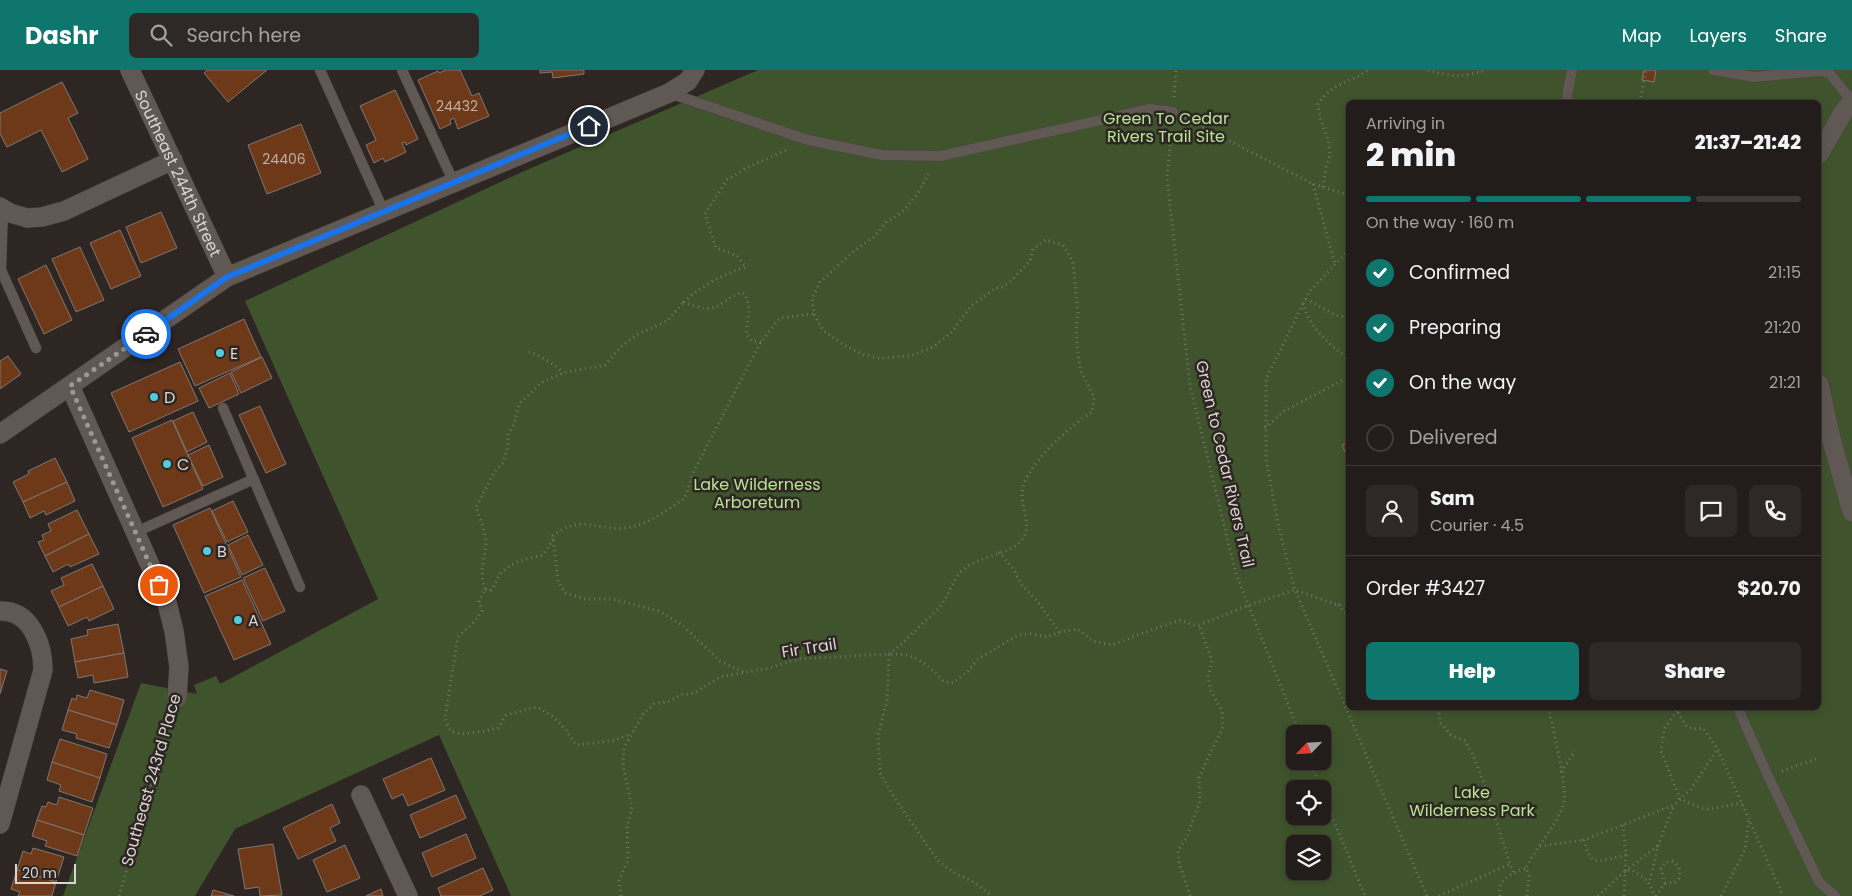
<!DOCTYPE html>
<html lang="en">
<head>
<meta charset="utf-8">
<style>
	body { margin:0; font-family:Poppins,sans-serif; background:#2e2927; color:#f1f3f6; height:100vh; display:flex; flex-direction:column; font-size:19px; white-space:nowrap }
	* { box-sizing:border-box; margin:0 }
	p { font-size:16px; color:#a2a1a2 }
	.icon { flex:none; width:28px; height:28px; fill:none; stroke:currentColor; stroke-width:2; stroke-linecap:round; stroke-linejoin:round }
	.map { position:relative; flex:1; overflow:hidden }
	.sheet { position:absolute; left:1346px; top:30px; width:475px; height:610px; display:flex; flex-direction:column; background:#221c1a; border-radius:8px; box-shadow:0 2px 12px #0003,0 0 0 1px #3f3a39 }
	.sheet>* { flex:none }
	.needle { width:32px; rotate:245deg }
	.tools { position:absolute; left:1286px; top:655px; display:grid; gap:10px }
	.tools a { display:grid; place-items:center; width:45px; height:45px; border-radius:8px; background:#221c1a; box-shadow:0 2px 12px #0003,0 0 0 1px #3f3a39; font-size:25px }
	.scale { position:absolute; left:15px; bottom:12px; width:61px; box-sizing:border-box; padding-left:5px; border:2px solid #dad5d3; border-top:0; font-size:14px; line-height:18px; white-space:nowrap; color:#dad5d3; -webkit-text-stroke:4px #2d2622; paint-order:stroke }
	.pin { position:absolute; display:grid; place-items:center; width:42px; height:42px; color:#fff; margin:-21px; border:2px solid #fff; border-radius:50%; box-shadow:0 1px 5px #0007 }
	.courier { position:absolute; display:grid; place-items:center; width:50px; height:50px; margin:-25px; border:4px solid #1a73e8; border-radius:50%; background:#fff; color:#222; box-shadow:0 1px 6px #0007 }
	.summary em { font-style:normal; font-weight:800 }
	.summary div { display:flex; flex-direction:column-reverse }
	.summary { display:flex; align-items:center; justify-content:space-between; height:85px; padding:0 20px }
	h1 { font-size:32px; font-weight:800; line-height:38px }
	.bar { display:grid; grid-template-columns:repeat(4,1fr); gap:8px 5px; align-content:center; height:60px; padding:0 20px }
	.bar i { height:6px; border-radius:4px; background:#3f3a39 }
	.bar .on { background:#0f766e }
	.bar p { grid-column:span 4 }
	.line { display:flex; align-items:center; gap:12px; padding:0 20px; border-top:1px solid #3f3a39 }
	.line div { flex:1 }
	.round { display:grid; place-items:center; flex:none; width:52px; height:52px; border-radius:8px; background:#2e2927 }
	ol { padding:0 20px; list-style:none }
	li { display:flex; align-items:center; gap:15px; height:55px }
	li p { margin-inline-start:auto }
	li .icon { padding:5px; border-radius:50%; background:#0f766e; color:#fff; stroke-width:4 }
	li:last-child { color:#a2a1a2 }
	li i { width:28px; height:28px; border:2px solid #3f3a39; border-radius:50% }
	.action { display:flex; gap:10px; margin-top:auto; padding:10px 20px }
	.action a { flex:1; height:58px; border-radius:8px; background:#0f766e; color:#fff; font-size:20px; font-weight:800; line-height:58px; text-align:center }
	.action a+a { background:#2e2927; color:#f1f3f6 }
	header { display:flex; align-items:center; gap:30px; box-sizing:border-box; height:70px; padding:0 25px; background:#0f766e; color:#fff }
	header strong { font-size:24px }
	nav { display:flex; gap:28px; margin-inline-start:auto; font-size:18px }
	.search { width:350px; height:45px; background:#2e2927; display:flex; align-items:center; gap:12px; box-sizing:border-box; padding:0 18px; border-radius:8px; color:#a2a1a2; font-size:19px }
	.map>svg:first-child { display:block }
	.green { fill:#3f542c; fill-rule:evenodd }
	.building { fill:#6e3919; stroke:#807773 }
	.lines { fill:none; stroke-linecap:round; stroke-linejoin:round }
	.service-casing { stroke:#48423f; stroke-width:11 }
	.minor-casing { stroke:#48423f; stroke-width:20 }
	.path { stroke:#77716e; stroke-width:3; stroke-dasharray:1 4; stroke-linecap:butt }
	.service { stroke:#605853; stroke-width:10 }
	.minor { stroke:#605853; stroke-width:19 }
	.done { stroke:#9d9895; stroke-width:5; stroke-dasharray:0 9 }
	.route { stroke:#1a73e8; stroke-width:6 }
	.poi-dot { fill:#53cbda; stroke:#2d2622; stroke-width:2 }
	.labels { text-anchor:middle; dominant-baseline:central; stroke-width:5; stroke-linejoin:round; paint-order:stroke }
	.number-label { font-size:14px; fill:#bfaea4 }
	.park-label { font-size:16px; fill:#b7e492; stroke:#2d2622 }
	.street-label { font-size:16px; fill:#dad5d3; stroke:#2d2622 }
	.poi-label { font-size:16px; fill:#dad5d3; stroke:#2d2622; text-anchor:start }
</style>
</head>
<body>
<header>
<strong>Dashr</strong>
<div class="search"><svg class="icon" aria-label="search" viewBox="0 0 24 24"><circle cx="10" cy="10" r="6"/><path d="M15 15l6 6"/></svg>Search here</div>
<nav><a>Map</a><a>Layers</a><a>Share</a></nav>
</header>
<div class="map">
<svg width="1852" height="826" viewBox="0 0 1852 826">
	<rect width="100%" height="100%" fill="#2d2622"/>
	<path class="green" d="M758 0H1852V826H511L439 665 235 759 195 826H63L141 613 197 624 194 615 216 606 220 614 378 529 245 231 522 102ZM1349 32H1819V638H1349ZM1295 664H1322V691H1295ZM1295 719H1322V746H1295ZM1295 774H1322V801H1295Z"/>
	<g class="building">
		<path d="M207 0H267L228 32 204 3Z"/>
		<path d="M446 0H460L472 26 479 23 489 46 458 59 454 48 450 50 451 54 440 59 418 10 438 1 439 3Z"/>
		<path d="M540 0H584V4L553 8 552 2 540 3Z"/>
		<path d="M1644 0H1656L1654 12 1642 10Z"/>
		<path d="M62 12 78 43 68 48 88 89 62 102 41 60 7 77 0 64V43Z"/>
		<path d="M395 20 418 69 406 75 405 72 402 73 406 82 385 92 383 88 374 93 366 75 376 70 360 36Z"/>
		<path d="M301 54 321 103 267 124 248 75Z"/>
		<path d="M161 142 177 178 141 193 126 157Z"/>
		<path d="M120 160 141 206 111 219 90 173Z"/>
		<path d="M80 177 104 230 76 242 52 189Z"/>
		<path d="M46 195 72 250 44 264 18 209Z"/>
		<path d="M244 249 261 287 195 316 178 279Z"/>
		<path d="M8 286 21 304 0 319V291Z"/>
		<path d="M262 287 272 308 241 323 231 302Z"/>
		<path d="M180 292 198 331 129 362 111 323Z"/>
		<path d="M230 303 239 324 209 338 199 318Z"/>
		<path d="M260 336 286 394 266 403 239 345Z"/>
		<path d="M193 342 207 372 187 382 173 351Z"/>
		<path d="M172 350 203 419 163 437 132 368Z"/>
		<path d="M1349 372V390L1342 375Z"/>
		<path d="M209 375 223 407 203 416 188 385Z"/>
		<path d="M55 388 67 412 23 432 13 412 29 404 28 401Z"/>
		<path d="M67 412 75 431 46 445 44 441 30 448 23 432Z"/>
		<path d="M233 431 248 462 227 472 212 441Z"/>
		<path d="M210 438 241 507 204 523 173 455Z"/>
		<path d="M77 440 89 464 45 486 38 472 44 470 42 465 51 461 48 454Z"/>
		<path d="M89 464 99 484 70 497 68 494 53 502 45 486Z"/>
		<path d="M248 465 263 495 242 505 228 475Z"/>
		<path d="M92 494 103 516 59 537 51 521 64 515 61 508Z"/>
		<path d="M265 498 285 541 263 551 243 508Z"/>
		<path d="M242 510 271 574 234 590 205 526Z"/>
		<path d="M103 516 114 539 89 551 87 547 68 556 59 537Z"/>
		<path d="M118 554 124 583 75 592 71 569 88 565 87 560Z"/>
		<path d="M124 583 128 607 94 613 93 605 78 608 75 592Z"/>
		<path d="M0 599 7 601 0 624Z"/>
		<path d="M90 620 124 630 117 655 68 640 72 628 76 630 77 625 87 628Z"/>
		<path d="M68 640 117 655 109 678 76 668 77 664 62 660Z"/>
		<path d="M60 669 107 684 100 708 52 692Z"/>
		<path d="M431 688 445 720 408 736 403 724 392 729 383 709Z"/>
		<path d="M52 692 100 708 92 732 59 721 61 715 47 710Z"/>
		<path d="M456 725 466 748 420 768 410 745Z"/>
		<path d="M59 727 93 738 84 765 37 750 42 736 46 737 48 732 57 735Z"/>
		<path d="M332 734 340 753 330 758 336 771 298 789 283 758Z"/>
		<path d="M37 750 84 765 77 786 45 776 47 771 32 766Z"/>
		<path d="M466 764 476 788 432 807 422 783Z"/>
		<path d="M273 774 282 825 260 826 259 817 245 819 238 779Z"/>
		<path d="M345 775 360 808 327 822 313 790Z"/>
		<path d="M33 778 64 787 56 812 17 800 23 781 31 784Z"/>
		<path d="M483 798 493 820 480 826H441L438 818Z"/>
		<path d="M17 800 56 812 52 826H18L20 822 11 819Z"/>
		<path d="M381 819 383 826H366Z"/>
		<path d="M213 820 234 826H211Z"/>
	</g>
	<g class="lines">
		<g class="service-casing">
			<g id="service">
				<path d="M320 0 384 142"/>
				<path d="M402 0 454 113"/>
				<path d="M1713 0 1754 7 1821 1 1830 4 1852 31"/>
				<path d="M669 23 808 70 882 85 941 86 1150 39 1173 42"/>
				<path d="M1569 32 1567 26 1572 0"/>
				<path d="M3 138 1 200 36 278"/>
				<path d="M223 338 300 517"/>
				<path d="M136 462 254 409"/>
				<path d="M1738 638 1768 706 1819 812 1835 826"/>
			</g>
		</g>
		<g class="minor-casing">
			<g id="minor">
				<path id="s1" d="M130 0 227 207"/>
				<path d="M1819 84 1844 41 1852 31"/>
				<path d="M0 137 10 143 27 148 42 147 64 141 173 90"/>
				<path d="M1819 314 1831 368 1852 442"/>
				<path d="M70 316 167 533 174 561 179 597 177 628"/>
				<path d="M0 364 227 207 669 23 688 11 695 0"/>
				<path d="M0 541C31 540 43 575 43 600L0 754"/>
				<path d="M361 725 408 826"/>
			</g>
		</g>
		<g class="path">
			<path d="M1428 0C1453 8 1461 7 1487 0"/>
			<path d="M1174 27 1176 0"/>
			<path d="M1640 32 1646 0"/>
			<path d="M1185 48 1313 114 1349 125"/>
			<path d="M1172 55 1167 107 1190 316 1236 504 1300 664"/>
			<path d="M1313 114 1335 194"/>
			<path d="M1323 117 1326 97 1330 86 1328 69 1320 48 1318 34C1333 12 1349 13 1369 0"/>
			<path d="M1349 180 1309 222 1303 234C1310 259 1330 274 1349 290"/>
			<path d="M1306 229 1335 245 1349 248"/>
			<path d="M1303 234 1266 309V389L1279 459 1295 520 1427 826"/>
			<path d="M761 272 752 271 746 264C747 247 754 235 742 222 713 235 719 246 684 232 702 215 722 205 746 197L737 186 716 178 705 144 727 110 746 98 788 79"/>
			<path d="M529 282C540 285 556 295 563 303"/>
			<path d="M1265 358 1284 341 1349 307"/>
			<path d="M553 469 543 485C528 488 511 492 501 503 496 509 496 515 490 521L485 519 479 531 482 541 475 551 458 567 445 648C446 651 448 657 450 660 458 668 487 660 498 658L506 645 536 637C557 646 564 657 576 675L616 670 630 664"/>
			<path d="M999 482 1014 500 1021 514 1038 532 1060 563"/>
			<path d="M485 519C479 502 485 488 486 472 486 463 479 446 476 437L495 401 503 393 508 376V365L514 354 519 334 542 312 563 303 605 295 621 277 636 265 667 251 684 232"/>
			<path d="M1338 535 1349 547"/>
			<path d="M889 584C902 574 912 564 923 553 929 547 937 541 942 534 949 524 953 509 962 501 977 486 1006 486 1020 472 1033 458 1022 441 1022 424 1022 398 1071 355 1092 342L1094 327 1081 301 1078 285 1076 260 1078 243 1073 192 1063 175 1045 170 1033 179 1030 191 1009 213 1002 217 994 219 971 236 952 262 933 277 911 286 878 288 864 285 842 274 823 260 814 244 812 228 820 212 854 181 875 166 887 151 897 146 905 139 918 123 930 101"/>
			<path d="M891 584C915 583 928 595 944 612L953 613 968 601 978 589 1018 565 1031 564 1046 567 1065 561 1078 559 1092 571 1112 575 1151 560 1181 550 1193 555H1199L1249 535 1295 520 1338 535 1349 533"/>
			<path d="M743 602 720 591 682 555 659 541 612 529H585L565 523 558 511 553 466C581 442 600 464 631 457 651 453 668 439 685 428L693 403 755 283 761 272 780 248 814 244"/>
			<path d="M1438 638 1441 653 1451 665 1465 671 1473 685 1485 716 1513 803"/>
			<path d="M1678 638 1677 641 1687 657 1696 659 1703 658 1718 680 1783 826"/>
			<path d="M1677 641 1664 659 1661 681 1680 729 1701 738 1708 739 1742 733"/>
			<path d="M1310 691 1321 719"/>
			<path d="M1782 701 1819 688"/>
			<path d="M1561 702 1575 681"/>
			<path d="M1322 722 1365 826"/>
			<path d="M1623 755 1626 785 1624 826"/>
			<path d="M1540 776 1584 770"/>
			<path d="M1658 776 1674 735"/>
			<path d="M1626 785 1600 791 1593 790 1588 783 1584 770 1674 735 1691 719 1717 680"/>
			<path d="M1672 791C1679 795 1681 800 1679 808L1675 812 1665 813 1661 799 1666 792Z"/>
			<path d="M1625 801 1658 776 1649 814"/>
			<path d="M119 826 172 645"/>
			<path d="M621 826 619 811 628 790 627 757 632 737 623 695 624 678 643 644 654 634 670 631 680 625 694 623 720 607 769 598 798 589 889 584 887 632 878 665 880 703 896 730 939 792 958 805 972 811 992 826"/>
			<path d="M1190 826 1179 792 1178 780 1186 769 1200 731 1199 707 1223 657 1222 641 1211 621 1208 607 1212 591 1199 555"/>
			<path d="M1439 826 1510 794"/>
			<path d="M1500 826C1497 809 1512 803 1526 798"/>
			<path d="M1527 826 1529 806 1526 798C1537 775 1557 757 1564 732 1568 720 1552 653 1548 638"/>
			<path d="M1598 826 1625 801 1632 800 1648 811 1655 826"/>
			<path d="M1656 826 1665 813"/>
			<path d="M1721 826 1745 780 1749 750"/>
		</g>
		<use href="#service" class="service"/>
		<use href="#minor" class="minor"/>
	</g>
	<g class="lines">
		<path class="done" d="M146 264 70 316 159 515"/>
		<path class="route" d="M146 264 227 207 589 56"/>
	</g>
	<g class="poi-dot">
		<circle cx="220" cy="283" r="5"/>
		<circle cx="154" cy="327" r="5"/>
		<circle cx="167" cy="394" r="5"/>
		<circle cx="207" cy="481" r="5"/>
		<circle cx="238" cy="550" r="5"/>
	</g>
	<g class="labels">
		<g class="number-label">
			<text x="457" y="36">24432</text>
			<text x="284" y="89">24406</text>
		</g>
		<g class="park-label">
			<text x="1166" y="48">Green To Cedar<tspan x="1166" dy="18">Rivers Trail Site</tspan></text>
			<text x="757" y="414">Lake Wilderness<tspan x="757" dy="18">Arboretum</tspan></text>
			<text x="1472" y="722">Lake<tspan x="1472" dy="18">Wilderness Park</tspan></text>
		</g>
		<g class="street-label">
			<text stroke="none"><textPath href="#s1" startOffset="114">Southeast 244th Street</textPath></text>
			<text transform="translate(1225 394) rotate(77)">Green to Cedar Rivers Trail</text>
			<text transform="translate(809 578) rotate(-9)">Fir Trail</text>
			<text transform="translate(151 710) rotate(-74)">Southeast 243rd Place</text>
		</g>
		<g class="poi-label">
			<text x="230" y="283">E</text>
			<text x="164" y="327">D</text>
			<text x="177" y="394">C</text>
			<text x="217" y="481">B</text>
			<text x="248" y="550">A</text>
		</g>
	</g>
</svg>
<div class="tools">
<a><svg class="needle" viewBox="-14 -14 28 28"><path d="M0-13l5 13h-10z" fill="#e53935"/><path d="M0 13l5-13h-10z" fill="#a2a1a2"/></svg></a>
<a><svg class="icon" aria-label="locate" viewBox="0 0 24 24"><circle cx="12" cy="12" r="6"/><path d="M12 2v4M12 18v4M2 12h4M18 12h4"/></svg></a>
<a><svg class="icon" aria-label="layers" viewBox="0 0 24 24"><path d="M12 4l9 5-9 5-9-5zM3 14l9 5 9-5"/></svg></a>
</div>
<div class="scale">20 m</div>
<div class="pin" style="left:159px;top:515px;background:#ea580c"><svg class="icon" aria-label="bag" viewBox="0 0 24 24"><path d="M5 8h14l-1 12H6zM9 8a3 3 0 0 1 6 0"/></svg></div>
<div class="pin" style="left:589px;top:56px;background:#1f2937"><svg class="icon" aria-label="home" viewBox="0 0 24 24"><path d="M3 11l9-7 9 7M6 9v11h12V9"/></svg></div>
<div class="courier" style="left:146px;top:264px"><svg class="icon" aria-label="car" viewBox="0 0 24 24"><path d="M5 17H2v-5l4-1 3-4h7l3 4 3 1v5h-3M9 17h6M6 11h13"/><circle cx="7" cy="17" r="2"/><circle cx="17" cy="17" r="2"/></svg></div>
<section class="sheet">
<div class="summary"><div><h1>2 min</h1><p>Arriving in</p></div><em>21:37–21:42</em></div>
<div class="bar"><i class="on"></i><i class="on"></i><i class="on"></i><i></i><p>On the way · 160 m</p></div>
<ol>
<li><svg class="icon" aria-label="check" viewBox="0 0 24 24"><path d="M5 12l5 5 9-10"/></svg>Confirmed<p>21:15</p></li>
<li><svg class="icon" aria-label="check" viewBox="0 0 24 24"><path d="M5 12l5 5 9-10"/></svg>Preparing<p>21:20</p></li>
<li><svg class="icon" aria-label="check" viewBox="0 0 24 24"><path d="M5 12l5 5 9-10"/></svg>On the way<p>21:21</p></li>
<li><i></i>Delivered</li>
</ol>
<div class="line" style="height:90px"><a class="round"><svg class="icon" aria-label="person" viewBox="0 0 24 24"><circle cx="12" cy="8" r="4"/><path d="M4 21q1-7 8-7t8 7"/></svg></a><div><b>Sam</b><p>Courier · 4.5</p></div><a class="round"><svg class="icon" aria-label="chat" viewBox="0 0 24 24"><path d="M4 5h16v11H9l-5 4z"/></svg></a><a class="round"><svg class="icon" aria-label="phone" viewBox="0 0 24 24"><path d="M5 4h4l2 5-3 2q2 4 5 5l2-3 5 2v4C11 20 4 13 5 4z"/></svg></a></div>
<div class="line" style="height:65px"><div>Order #3427</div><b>$20.70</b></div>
<div class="action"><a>Help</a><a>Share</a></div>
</section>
</div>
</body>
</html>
